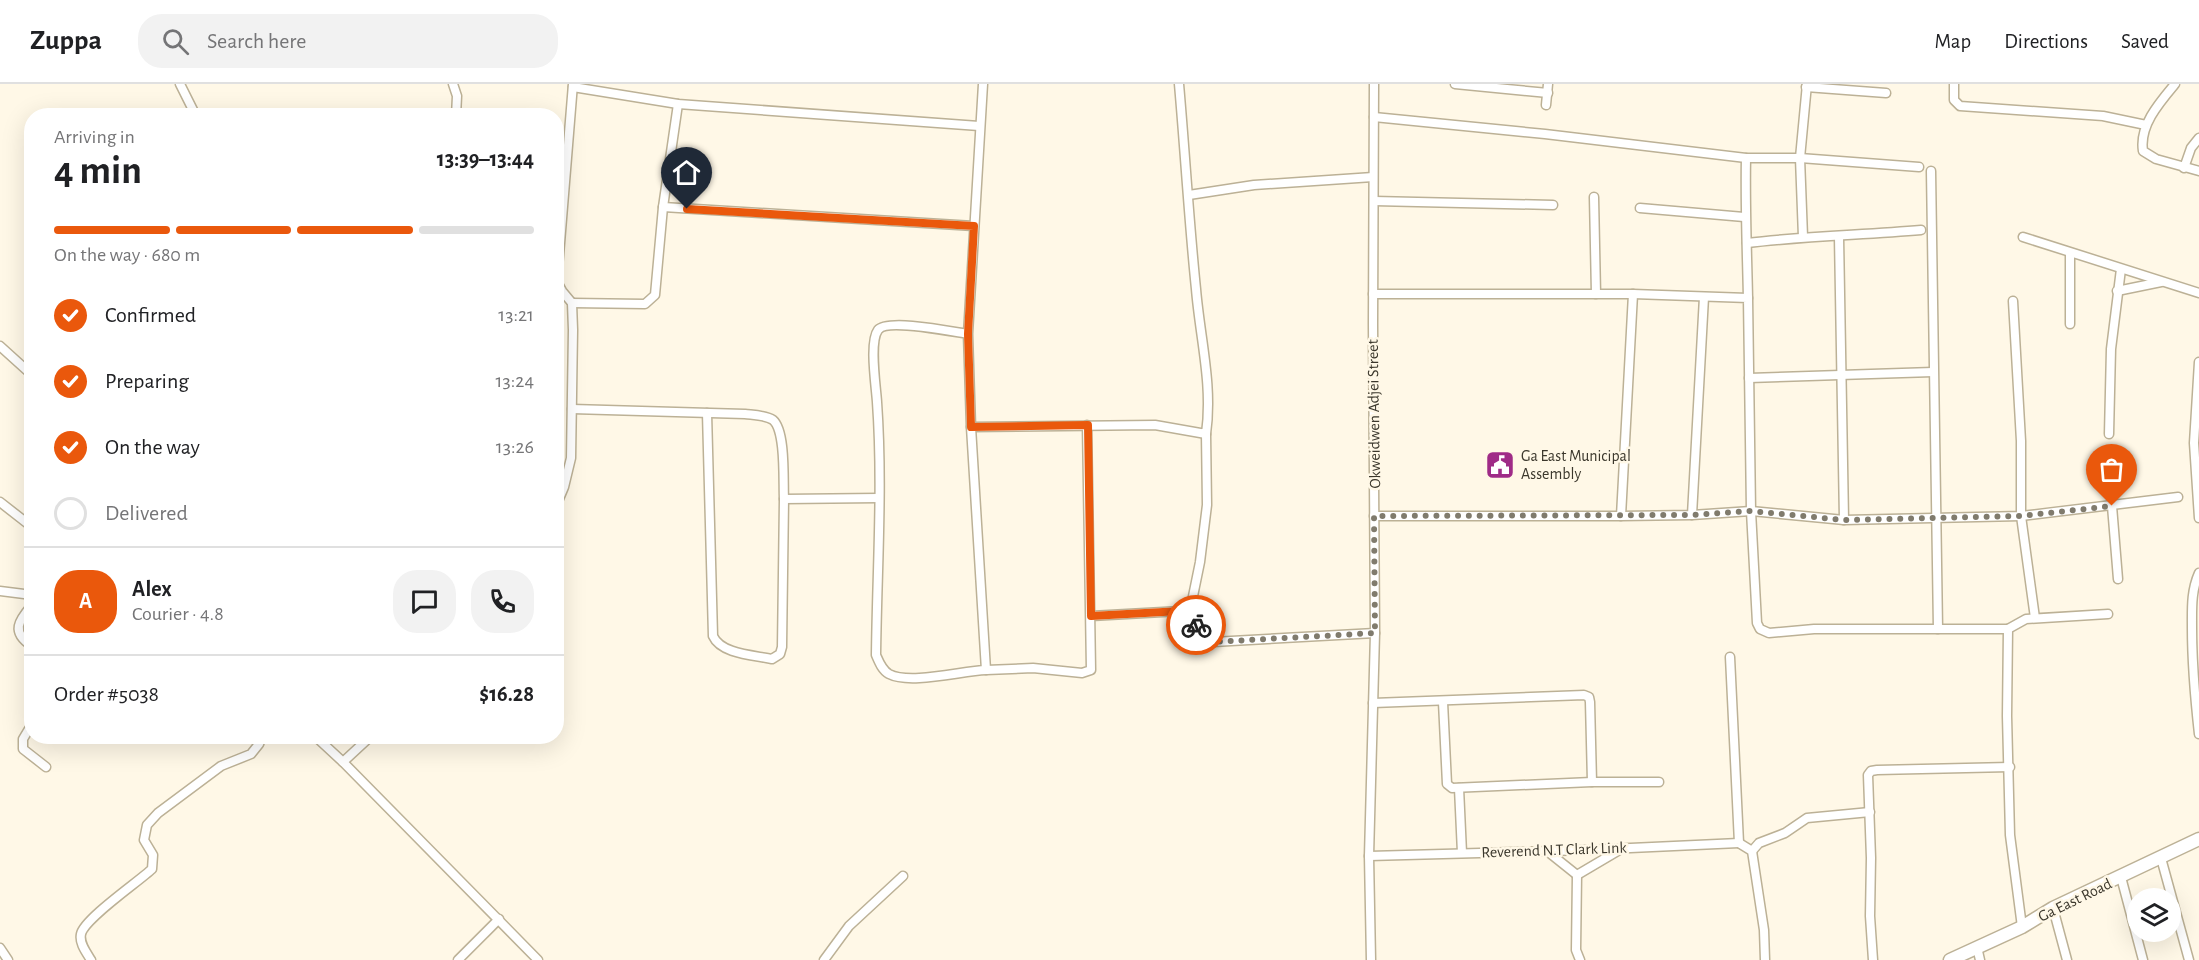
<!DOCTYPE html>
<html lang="en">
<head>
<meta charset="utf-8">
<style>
	body { margin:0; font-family:"Alegreya Sans",sans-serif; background:#f2f2f2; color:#202124; height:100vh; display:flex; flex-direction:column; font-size:22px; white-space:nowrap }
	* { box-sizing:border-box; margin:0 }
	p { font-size:20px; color:#757577 }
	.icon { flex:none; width:33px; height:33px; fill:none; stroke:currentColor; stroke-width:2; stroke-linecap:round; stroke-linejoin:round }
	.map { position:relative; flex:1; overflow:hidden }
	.drawer { position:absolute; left:24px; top:24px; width:540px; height:636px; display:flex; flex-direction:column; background:#fff; border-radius:24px; box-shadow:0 6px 24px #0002 }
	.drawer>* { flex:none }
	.buttons { position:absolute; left:2127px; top:804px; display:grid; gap:12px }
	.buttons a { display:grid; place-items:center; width:54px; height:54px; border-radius:50%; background:#fff; box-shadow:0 6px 24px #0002; font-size:30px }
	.pin { position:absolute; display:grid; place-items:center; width:51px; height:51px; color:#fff; margin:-62px -26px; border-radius:50% 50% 50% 0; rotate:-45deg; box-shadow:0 0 6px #0007 }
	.pin .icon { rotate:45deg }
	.courier { position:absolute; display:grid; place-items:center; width:60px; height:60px; margin:-30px; border:4px solid #ea580c; border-radius:50%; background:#fff; color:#222; box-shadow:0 2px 8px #0007 }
	.headline em { font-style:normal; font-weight:700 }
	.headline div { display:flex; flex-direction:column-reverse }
	.headline { display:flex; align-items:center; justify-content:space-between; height:102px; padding:0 30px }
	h1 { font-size:39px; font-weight:700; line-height:45px }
	.bar { display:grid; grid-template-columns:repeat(4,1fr); gap:9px 6px; align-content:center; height:72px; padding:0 30px }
	.bar i { height:8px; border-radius:4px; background:#e0e0e0 }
	.bar .on { background:#ea580c }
	.bar p { grid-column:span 4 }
	.line { display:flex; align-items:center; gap:15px; padding:0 30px; border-top:2px solid #e0e0e0 }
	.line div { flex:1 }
	.round { display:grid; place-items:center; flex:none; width:63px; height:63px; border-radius:24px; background:#f2f2f2 }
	ol { padding:0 30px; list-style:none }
	li { display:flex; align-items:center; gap:18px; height:66px }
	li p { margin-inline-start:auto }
	li .icon { padding:6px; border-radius:50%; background:#ea580c; color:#fff; stroke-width:4 }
	li:last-child { color:#757577 }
	li i { width:33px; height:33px; border:3px solid #e0e0e0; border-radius:50% }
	header { display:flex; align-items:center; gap:36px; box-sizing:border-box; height:84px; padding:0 30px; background:#fff; border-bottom:2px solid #e0e0e0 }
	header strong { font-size:28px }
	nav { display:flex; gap:33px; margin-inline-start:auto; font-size:21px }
	.search { width:420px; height:54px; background:#f2f2f2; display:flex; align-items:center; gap:15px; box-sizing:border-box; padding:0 21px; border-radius:24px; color:#757577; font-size:22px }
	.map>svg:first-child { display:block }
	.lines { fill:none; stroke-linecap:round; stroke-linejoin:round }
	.street-casing { stroke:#bcb196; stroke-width:11 }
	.secondary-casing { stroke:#bcb196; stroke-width:15 }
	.street { stroke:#fff; stroke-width:8 }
	.secondary { stroke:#fff; stroke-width:12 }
	.done { stroke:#807b6d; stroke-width:6; stroke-dasharray:0 10.8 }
	.route { stroke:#ea580c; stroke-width:8 }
	.labels { text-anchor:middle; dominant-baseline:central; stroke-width:5; stroke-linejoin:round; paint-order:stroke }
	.street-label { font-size:16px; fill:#3b372c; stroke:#fff8e7 }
	.poi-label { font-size:16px; fill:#3b372c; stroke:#fff8e7; text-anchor:start }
</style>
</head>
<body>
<header>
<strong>Zuppa</strong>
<div class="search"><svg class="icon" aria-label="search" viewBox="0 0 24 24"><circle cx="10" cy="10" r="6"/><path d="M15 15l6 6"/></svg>Search here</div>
<nav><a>Map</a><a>Directions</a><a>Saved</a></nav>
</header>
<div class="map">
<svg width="2199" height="876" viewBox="0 0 2199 876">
	<rect width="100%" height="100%" fill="#fff8e7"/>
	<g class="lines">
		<g class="street-casing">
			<g id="street">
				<path d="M180 0 196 32"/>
				<path d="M453 0 457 12 456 32"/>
				<path d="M1455 0 1548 9"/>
				<path d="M1954 0V16L1960 22 2103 32 2146 41"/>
				<path d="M2175 0C2159 19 2139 42 2143 67L2156 75 2199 87"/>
				<path d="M573 3 678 20 979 42"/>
				<path d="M1806 3 1886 9"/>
				<path d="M1546 21 1548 0"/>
				<path d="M1374 33 1545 50 1746 74H1800L1919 83"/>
				<path d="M1746 74C1745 121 1747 167 1748 214"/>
				<path d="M2184 84 2191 64 2199 54"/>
				<path d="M1931 87 1938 545"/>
				<path d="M1189 111 1254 101 1373 93"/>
				<path d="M1594 113 1596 210"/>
				<path d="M1374 117 1553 121"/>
				<path d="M663 123 974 142"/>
				<path d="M1640 124 1744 133"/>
				<path d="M1803 153 1800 74 1807 0"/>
				<path d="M1839 153 1844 436"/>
				<path d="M2023 153 2199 209"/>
				<path d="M1747 159C1805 152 1863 151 1921 146"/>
				<path d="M556 196 562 207 572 219 573 246 571 374 564 403 556 422"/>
				<path d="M557 196 573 0"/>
				<path d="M2117 207 2161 198"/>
				<path d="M1373 210H1633L1748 214 1751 427 1757 539 1760 545 1769 549 1814 545H2008"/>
				<path d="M2013 217 2021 357V432L2035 534"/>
				<path d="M572 219 645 220 655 211 663 123 678 20"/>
				<path d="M2070 240V169"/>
				<path d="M968 250C954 248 887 234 878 246 869 258 876 302 877 318 883 402 877 487 876 571 879 578 882 586 889 590 910 601 961 587 986 586L971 343 968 250 983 0"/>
				<path d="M0 262 32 291"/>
				<path d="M2199 278 2194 359 2199 434"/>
				<path d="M1749 294 1933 288"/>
				<path d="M572 325 745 330C753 331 766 331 773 336 786 347 783 398 784 415L879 414"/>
				<path d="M707 329 713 552C721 570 753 571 772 575L780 570 782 563 784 415"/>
				<path d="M971 343 1155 341 1206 350C1213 301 1200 254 1196 205 1189 137 1185 68 1179 0"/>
				<path d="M2109 350 2111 265 2121 185"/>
				<path d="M0 418 32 443"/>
				<path d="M2112 422 2118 495"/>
				<path d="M1692 431 1704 213"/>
				<path d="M1374 432H1621L1692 431 1751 427 1844 436 2021 432 2178 413"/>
				<path d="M1621 432 1633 210"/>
				<path d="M2199 489C2191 507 2192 524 2192 544 2192 579 2195 614 2199 650"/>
				<path d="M0 507 32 511"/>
				<path d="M32 521C19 536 10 548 32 562"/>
				<path d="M1191 522 1197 543 1201 553 1213 558 1375 549"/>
				<path d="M1091 532 1181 527 1189 525 1191 522 1200 478 1207 421 1206 350"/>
				<path d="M1730 573 1739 759"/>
				<path d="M986 586 1033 584 1082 589 1091 586 1087 341"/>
				<path d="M1443 618 1447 700 1452 704 1592 698H1659"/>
				<path d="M1373 619 1584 611 1589 613 1590 618 1592 698"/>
				<path d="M32 640 23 655V665L46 683"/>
				<path d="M315 652 343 678 538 876"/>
				<path d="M343 678 371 652"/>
				<path d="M1459 704 1462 769"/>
				<path d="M1739 759 1752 767 1764 846 1765 876"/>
				<path d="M1547 767 1577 791"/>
				<path d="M1752 767 1759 759 1785 749 1807 734 1870 728"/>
				<path d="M1369 772 1587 766 1739 759"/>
				<path d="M2161 774 2189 876"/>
				<path d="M1577 791 1576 866 1580 876"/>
				<path d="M1577 791 1621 765"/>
				<path d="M2121 793 2143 876"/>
				<path d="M2053 824 2067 876"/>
				<path d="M2022 843 2010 751 2007 632 2008 545 2026 535 2108 530"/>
				<path d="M1977 863 1980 876"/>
				<path d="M0 864 8 876"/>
				<path d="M91 876C86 868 79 859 81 850 84 835 138 798 152 785L153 771 144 756 147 741 158 729 221 682 251 670 259 660 262 652"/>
				<path d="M458 876 499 835"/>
				<path d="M824 876 849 842 903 792"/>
				<path d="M1371 876 1369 772 1375 549 1373 240 1374 0"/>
				<path d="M1873 876 1870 832 1871 774 1868 691 1871 687 1877 686 2010 683"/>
			</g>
		</g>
		<g class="secondary-casing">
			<path id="secondary" d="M1950 876 2022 843 2053 824 2199 755"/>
		</g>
		<use href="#street" class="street"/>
		<use href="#secondary" class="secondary"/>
	</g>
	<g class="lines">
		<path class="done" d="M1196 541 1202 553 1213 558 1375 549 1374 432 1692 431 1751 427 1844 436 2021 432 2112 422"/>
		<path class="route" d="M687 125 974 142 968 250 971 343 1088 341 1091 532 1181 527 1188 525 1191 522 1196 541"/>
	</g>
	<defs>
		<g id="civic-square" transform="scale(1.5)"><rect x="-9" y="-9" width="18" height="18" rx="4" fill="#9f2b87" stroke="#fff8e7"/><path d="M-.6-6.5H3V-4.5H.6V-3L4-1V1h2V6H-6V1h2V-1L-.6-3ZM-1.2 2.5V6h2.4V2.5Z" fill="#fff"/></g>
	</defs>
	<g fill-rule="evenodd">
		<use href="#civic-square" x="1500" y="381"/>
	</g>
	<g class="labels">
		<g class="street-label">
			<text transform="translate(1374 330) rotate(-91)">Okweidwen Adjei Street</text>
			<text transform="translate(1554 766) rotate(-2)">Reverend N.T Clark Link</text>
			<text transform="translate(2075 816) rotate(-26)">Ga East Road</text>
		</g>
		<g class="poi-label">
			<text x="1521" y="372">Ga East Municipal<tspan x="1521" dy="18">Assembly</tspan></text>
		</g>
	</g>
</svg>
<div class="buttons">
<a><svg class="icon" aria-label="layers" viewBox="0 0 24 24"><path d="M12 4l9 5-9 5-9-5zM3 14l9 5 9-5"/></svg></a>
</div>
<div class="pin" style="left:2112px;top:422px;background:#ea580c"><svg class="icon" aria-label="bag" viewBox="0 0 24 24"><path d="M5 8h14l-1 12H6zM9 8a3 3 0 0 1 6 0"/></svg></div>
<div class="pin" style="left:687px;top:125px;background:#1f2937"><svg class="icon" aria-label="home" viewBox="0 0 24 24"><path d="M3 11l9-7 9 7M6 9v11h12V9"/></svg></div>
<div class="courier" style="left:1196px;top:541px"><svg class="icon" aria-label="bike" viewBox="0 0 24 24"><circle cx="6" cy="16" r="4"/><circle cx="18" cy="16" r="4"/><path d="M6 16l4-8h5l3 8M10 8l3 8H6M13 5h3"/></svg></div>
<section class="drawer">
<div class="headline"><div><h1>4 min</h1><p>Arriving in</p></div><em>13:39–13:44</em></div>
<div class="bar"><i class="on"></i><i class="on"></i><i class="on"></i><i></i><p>On the way · 680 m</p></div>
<ol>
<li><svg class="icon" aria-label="check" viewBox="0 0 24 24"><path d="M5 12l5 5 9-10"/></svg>Confirmed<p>13:21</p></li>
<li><svg class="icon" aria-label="check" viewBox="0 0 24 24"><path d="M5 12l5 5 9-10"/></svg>Preparing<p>13:24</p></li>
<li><svg class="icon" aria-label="check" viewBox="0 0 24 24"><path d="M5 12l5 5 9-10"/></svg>On the way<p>13:26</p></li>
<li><i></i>Delivered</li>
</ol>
<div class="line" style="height:108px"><b class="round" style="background:#ea580c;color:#fff">A</b><div><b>Alex</b><p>Courier · 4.8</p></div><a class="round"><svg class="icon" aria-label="chat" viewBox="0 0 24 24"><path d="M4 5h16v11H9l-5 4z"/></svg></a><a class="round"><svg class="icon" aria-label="phone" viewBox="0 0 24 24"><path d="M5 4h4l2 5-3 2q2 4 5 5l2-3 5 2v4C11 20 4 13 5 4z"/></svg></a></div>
<div class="line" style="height:78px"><div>Order #5038</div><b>$16.28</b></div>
</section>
</div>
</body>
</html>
